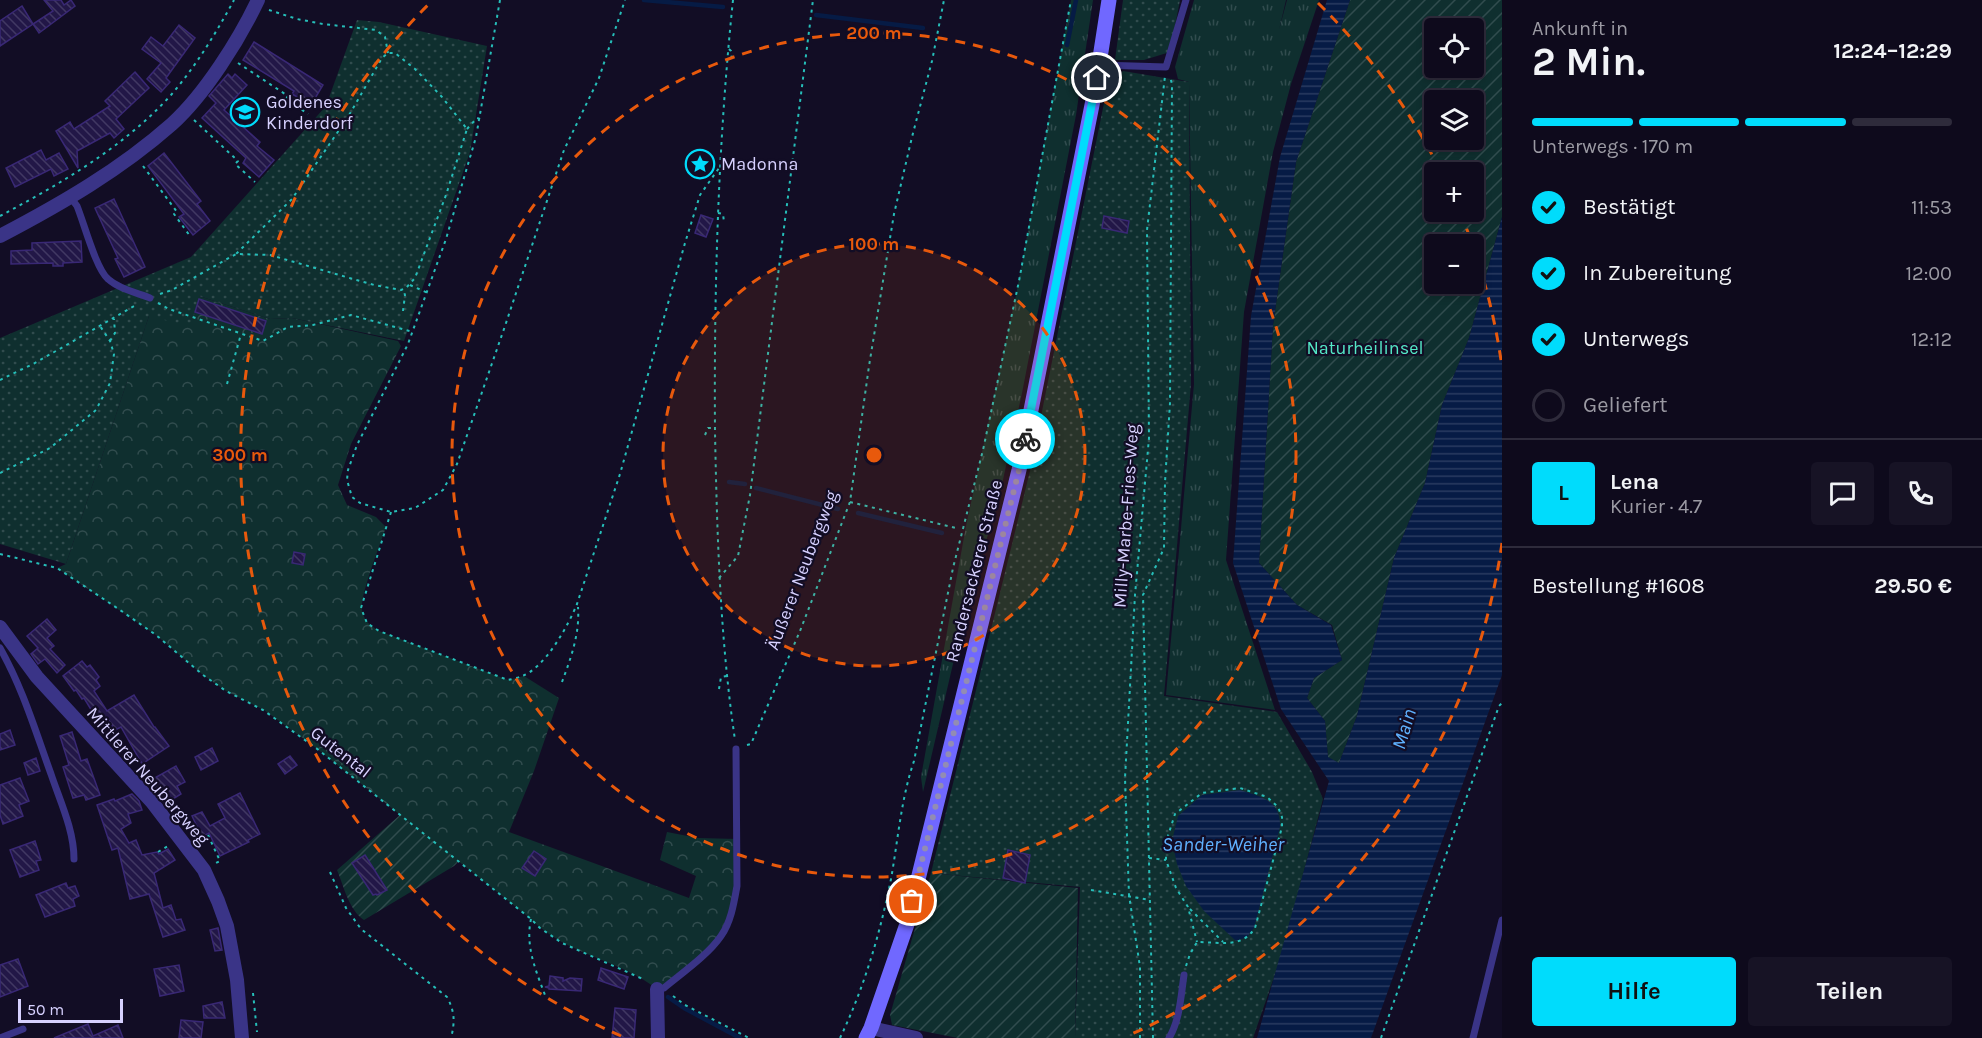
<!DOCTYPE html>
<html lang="de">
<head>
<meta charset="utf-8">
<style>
	body { margin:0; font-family:Karla,sans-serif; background:#171325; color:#f1f3f6; height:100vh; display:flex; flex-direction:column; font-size:22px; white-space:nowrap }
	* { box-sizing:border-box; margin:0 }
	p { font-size:20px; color:#9b9aa3 }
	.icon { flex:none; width:33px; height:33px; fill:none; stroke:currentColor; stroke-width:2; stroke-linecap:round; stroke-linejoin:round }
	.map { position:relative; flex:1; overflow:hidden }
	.details { display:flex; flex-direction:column; background:#0e0a1c; width:480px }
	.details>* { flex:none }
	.tools { position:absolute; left:1424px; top:18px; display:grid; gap:12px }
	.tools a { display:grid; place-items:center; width:60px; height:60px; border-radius:6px; background:#0e0a1c; box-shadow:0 3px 9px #0003,0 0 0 2px #2e2b3b; font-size:30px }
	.scale { position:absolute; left:18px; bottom:15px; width:105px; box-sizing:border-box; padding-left:6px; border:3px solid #d7d1ff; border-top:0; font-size:16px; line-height:21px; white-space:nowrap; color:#d7d1ff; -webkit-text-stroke:4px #120d25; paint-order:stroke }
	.pin { position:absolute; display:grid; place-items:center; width:51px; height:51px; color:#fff; margin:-26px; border:3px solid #fff; border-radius:50%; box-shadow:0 2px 6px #0007 }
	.courier { position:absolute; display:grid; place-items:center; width:60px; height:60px; margin:-30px; border:4px solid #00dcfc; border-radius:50%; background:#fff; color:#222; box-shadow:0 2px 8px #0007 }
	.overview em { font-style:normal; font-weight:700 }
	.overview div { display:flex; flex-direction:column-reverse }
	.overview { display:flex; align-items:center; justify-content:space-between; height:102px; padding:0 30px }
	h1 { font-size:39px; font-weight:700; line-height:45px }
	.bar { display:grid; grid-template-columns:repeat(4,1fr); gap:9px 6px; align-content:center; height:72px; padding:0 30px }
	.bar i { height:8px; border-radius:4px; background:#2e2b3b }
	.bar .selected { background:#00dcfc }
	.bar p { grid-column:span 4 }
	.line { display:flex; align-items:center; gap:15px; padding:0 30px; border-top:2px solid #2e2b3b }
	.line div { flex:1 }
	.round { display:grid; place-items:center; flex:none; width:63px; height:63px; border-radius:6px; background:#171325 }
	ol { padding:0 30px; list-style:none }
	li { display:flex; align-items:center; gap:18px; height:66px }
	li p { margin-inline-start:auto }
	li .icon { padding:6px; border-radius:50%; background:#00dcfc; color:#111; stroke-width:4 }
	li:last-child { color:#9b9aa3 }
	li i { width:33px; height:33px; border:3px solid #2e2b3b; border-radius:50% }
	.primary-button { display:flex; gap:12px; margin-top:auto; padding:12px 30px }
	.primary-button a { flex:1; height:69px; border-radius:6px; background:#00dcfc; color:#111; font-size:24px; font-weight:700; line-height:69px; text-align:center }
	.primary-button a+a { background:#171325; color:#f1f3f6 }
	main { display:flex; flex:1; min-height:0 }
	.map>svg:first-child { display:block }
	.grass { fill:url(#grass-tufts) }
	.forest { fill:url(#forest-crowns) }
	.park { fill:url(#park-dots) }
	.garden { fill:url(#garden-furrows); fill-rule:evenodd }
	.water { fill:url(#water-rules) }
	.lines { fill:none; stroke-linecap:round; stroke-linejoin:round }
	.stream { stroke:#061b45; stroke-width:4.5 }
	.building { fill:url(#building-back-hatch); stroke:#392875; stroke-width:1.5 }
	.path { stroke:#26beb9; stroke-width:2; stroke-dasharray:3 4.5; stroke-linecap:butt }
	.service { stroke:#3a3487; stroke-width:7 }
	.minor { stroke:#3a3487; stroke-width:14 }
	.secondary { stroke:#7068ff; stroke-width:15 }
	.done { stroke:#928cb3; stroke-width:6; stroke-dasharray:0 10.8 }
	.route { stroke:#00dcfc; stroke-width:8 }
	.ring { fill:none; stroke:#e8590c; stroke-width:3; stroke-dasharray:10 8 }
	.labels { text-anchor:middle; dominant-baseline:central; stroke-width:4.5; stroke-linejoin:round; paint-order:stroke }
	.poi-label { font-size:18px; fill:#d7d1ff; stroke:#120d25; text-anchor:start }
	.park-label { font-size:18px; fill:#54e8c7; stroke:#120d25 }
	.street-label { font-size:18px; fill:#d7d1ff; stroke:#120d25 }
	.water-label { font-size:20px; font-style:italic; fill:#5fb1ff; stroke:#120d25 }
	.centre { fill:#e8590c; stroke:#120d25; stroke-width:3 }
	.ring-label { font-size:18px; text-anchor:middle; font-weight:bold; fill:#e8590c; stroke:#120d25; stroke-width:4.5; stroke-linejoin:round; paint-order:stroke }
</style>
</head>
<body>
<main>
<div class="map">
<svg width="1502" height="1038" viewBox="0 0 1502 1038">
	<defs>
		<pattern id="grass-tufts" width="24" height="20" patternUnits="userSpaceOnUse" patternTransform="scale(1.5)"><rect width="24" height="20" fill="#0f2f2f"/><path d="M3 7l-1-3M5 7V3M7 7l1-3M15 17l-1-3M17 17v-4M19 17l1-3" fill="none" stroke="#314c4e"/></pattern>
		<pattern id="forest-crowns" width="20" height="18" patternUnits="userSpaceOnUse" patternTransform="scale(1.5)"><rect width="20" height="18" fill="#0f2f2f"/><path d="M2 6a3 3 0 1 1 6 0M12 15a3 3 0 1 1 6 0" fill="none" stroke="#314c4e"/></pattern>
		<pattern id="park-dots" width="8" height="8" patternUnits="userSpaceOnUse" patternTransform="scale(1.5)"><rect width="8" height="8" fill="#0f2f2f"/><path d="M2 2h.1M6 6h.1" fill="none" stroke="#314c4e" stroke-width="1.8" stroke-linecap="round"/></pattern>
		<pattern id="garden-furrows" width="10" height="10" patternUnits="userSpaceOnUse" patternTransform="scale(1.5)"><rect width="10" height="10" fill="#0f2f2f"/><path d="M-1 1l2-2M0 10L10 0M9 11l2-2" fill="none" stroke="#314c4e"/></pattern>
		<pattern id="water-rules" width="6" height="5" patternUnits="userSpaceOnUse" patternTransform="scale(1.5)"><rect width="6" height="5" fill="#061b45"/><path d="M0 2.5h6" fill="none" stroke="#2a3b61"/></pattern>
		<pattern id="building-back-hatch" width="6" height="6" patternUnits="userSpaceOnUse" patternTransform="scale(1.5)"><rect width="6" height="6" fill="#221747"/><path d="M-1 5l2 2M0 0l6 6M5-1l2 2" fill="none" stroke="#413863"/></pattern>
	</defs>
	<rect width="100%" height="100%" fill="#120d25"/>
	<g class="grass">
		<path d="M1071 0H1093L1076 115 1022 393 997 507 971 587 923 792 921 777 966 526 1016 295Z"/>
		<path d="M1194 0H1286L1279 30 1287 0H1319L1291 84 1273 152 1244 312 1226 560 1275 710 1166 695 1194 384 1189 82 1178 79 1175 67Z"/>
	</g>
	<path class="forest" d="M199 296 270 319 292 318 398 341 401 346 351 444 338 485 347 505 376 517 386 527C381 542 359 598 362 610 364 621 370 625 379 631L508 680 524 676 559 698 534 771 509 832 689 898 696 876 660 860 667 832 698 838 737 839 733 906 713 946 657 989C619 959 566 955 531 919L316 748 264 710 226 691 203 675 156 635 57 568 66 564 149 316Z"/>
	<g class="park">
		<path d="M1123 0H1180L1170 52 1144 60H1115Z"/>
		<path d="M357 20 379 22 487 46 470 152 404 341 292 318 270 319 199 296 191 327 149 316 66 564 0 544V338L191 257 326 106Z"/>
		<path d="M1123 71 1189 82 1191 384 1164 696 1277 712 1312 772 1323 799 1282 954 1253 1038H1075L1080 887 931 873 1030 471 1107 88Z"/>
	</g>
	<g class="garden">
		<path d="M1350 0H1502V217L1469 338 1442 405 1425 483 1394 558 1357 716 1339 763 1328 758 1325 721 1307 698 1314 678 1342 660 1332 625 1297 605 1259 563 1273 325 1296 162ZM1434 28H1473V68H1434ZM1434 100H1473V140H1434ZM1434 172H1473V212H1434ZM1434 244H1473V284H1434Z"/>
		<path d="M400 815 459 861 454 866 364 920C349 910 344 887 337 870Z"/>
		<path d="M931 873 1078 888 1075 1038H958L892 1025 890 1015Z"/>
	</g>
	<g class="water">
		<path d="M1327 0H1350L1296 162 1273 325 1259 563 1297 605 1331 625 1342 660 1314 678 1307 698 1325 721 1328 757 1339 763 1357 716 1394 558 1425 483 1442 405 1469 338 1502 217V675L1371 1038H1257L1329 781 1281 709 1233 563 1251 316 1280 157Z"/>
		<path d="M1240 790C1261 797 1281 800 1280 827L1254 928 1247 937 1236 941 1204 911 1186 886 1177 864 1172 841 1178 816 1202 795Z"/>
	</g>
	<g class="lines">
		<g class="stream">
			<path d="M644 0 723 7"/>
			<path d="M816 15 923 28"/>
			<path d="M1067 45 1076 0"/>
			<path d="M729 482 745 484"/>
			<path d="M756 488 838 509"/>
			<path d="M858 513 942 533"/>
			<path d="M668 997 684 1008 740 1038"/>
		</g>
	</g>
	<g class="building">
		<path d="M44 0H61L64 5 71 0 75 6 39 33 33 24 53 11Z"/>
		<path d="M22 6 33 24 0 46V21Z"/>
		<path d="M179 25 195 38 166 78 170 82 161 92 147 79 161 63 142 49 151 37 163 46Z"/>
		<path d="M254 42 323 85 311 105 292 94 294 91 243 60Z"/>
		<path d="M135 72 149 88 116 119 124 129 114 138 110 133 77 151 78 168 56 131 70 122 74 129 110 106 105 101Z"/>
		<path d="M228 74 232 78 235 74 247 85 224 110 260 142 257 146 274 160 259 177 243 163 246 158 202 118 216 103 209 96Z"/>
		<path d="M41 150 46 160 59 153 68 169 54 176 51 169 15 187 6 168Z"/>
		<path d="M164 153 201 201 197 204 210 221 193 235 179 217 184 214 148 166Z"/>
		<path d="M114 199 145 267 124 277 115 259 118 258 95 208Z"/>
		<path d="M701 215 713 219 706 237 695 233Z"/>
		<path d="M1104 216 1129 221 1127 233 1102 228Z"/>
		<path d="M81 241 82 262 63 263V266H53V263L11 264V251L32 250V243Z"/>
		<path d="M199 299 266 321 262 334 195 312Z"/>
		<path d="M294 552 305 554 303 565 292 563Z"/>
		<path d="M47 619 56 630 47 638 54 646 50 649 65 665 57 673 45 659 38 664 31 654 38 648 27 636Z"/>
		<path d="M82 661 87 667 90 665 99 677 96 680 100 686 94 691 107 711 134 695 154 727H155L169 746 142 764 121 727 115 730 109 721 101 726 84 698 82 699 76 690 74 691 63 676Z"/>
		<path d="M10 730 15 745 0 750V734Z"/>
		<path d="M72 732 81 761 87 759 100 795 86 800 84 795 73 798 63 767 69 765 60 736Z"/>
		<path d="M212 748 218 761 201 770 195 757Z"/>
		<path d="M290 756 297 765 285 774 278 764Z"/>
		<path d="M36 758 40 771 28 775 24 763Z"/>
		<path d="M176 766 185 782 177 786 181 794 165 804 151 780Z"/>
		<path d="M20 778 29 801 19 805 23 816 3 824 0 815V785Z"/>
		<path d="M240 793 260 834 248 840 249 842 220 856 209 833 202 837 192 816 202 812 210 826 225 818 218 804Z"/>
		<path d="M132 794 139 801 142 810 128 814 131 823 121 829 129 843 136 840 142 855 157 852 159 854 168 849 175 860 154 873 163 908 171 905 176 920 181 919 185 930 163 937 149 894 130 899 118 848 112 850 97 805 114 799 115 801Z"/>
		<path d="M35 841 41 860 36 861 39 870 20 877 10 850Z"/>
		<path d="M1008 850 1030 855 1025 883 1003 878Z"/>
		<path d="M534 851 546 859 535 876 522 868Z"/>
		<path d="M365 855 387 890 377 895 376 894 373 895 352 863Z"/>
		<path d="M66 883 68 888 75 886 79 896 73 899 75 906 45 917 36 895Z"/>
		<path d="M218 928 222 950 215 951 210 930Z"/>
		<path d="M18 959 28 986 0 997V965Z"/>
		<path d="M179 965 184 991 160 996 154 969Z"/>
		<path d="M601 968 628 977 624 989 598 980Z"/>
		<path d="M550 976 563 978V981L570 978 582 979 581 991 549 989V988L545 987 549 986Z"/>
		<path d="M222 1002 225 1018H204L203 1006Z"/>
		<path d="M615 1008 636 1010 634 1038H612Z"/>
		<path d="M181 1020 203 1022 201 1038H179Z"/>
		<path d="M88 1024 93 1036 118 1025 123 1038H54Z"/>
	</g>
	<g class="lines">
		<g class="path">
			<path d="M500 0 476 137 446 239 408 344 357 445 348 470 347 480 352 497 360 503 391 512 415 508 443 490 457 464 505 326 564 150 599 78 625 0"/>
			<path d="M733 0C718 144 714 287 715 432 717 534 720 638 735 740"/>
			<path d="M269 10 297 19 323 24 376 30 385 37 388 53"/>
			<path d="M729 49 731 51 732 60"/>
			<path d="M238 63 288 96 286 99 308 114"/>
			<path d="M194 120 238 161 235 164 255 182"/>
			<path d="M467 129 477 118 480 119"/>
			<path d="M143 166 177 212 174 214 190 236"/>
			<path d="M718 213 723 214 724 222"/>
			<path d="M0 216C60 184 124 147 171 95 196 66 216 33 234 0"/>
			<path d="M410 285 428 293"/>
			<path d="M160 294 172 290 236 254 270 255 374 285 401 290 406 288 415 278 446 195 467 129 442 97 415 69 395 53H388L382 58 348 117 292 199 236 254"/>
			<path d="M158 303 169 309 263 341 288 327 313 325 351 315 413 332"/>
			<path d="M403 311 405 295 403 289"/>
			<path d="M110 341 115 333 114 319"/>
			<path d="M0 380 35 363 136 305"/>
			<path d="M227 384 241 334"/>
			<path d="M705 435 708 428H715"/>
			<path d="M0 473 50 448 96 410 110 383 114 354 110 341 100 326"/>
			<path d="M850 502 956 528"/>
			<path d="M391 512 361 608 367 623 379 631 508 680C512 679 518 678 522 676 545 668 568 626 577 604L620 474 685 243 700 195 719 168"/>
			<path d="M0 554 57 568 120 610 156 635 203 675 226 691 263 710 316 748 531 919 540 928 562 943 645 980"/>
			<path d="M719 578 738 556 750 495 813 0"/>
			<path d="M562 682C571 658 580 633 578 607"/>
			<path d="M719 689 721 677 727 676"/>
			<path d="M747 745 751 744 800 631 850 502 869 366 894 214 912 137 932 61 944 0"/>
			<path d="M208 835 220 861 216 863"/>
			<path d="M158 852 168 846"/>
			<path d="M1149 858 1166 860"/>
			<path d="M330 872 346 908 361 929 447 997C455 1012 455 1022 451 1038"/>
			<path d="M1091 890 1150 900"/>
			<path d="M1190 909 1223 942"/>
			<path d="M531 919C525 946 536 971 545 995"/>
			<path d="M1186 966 1190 954 1197 942C1220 942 1241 949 1255 928L1282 827V817L1278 807 1267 797 1240 788 1202 793 1175 814 1166 842V860L1176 888 1188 907 1197 942"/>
			<path d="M253 993 257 1032"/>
			<path d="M673 996 685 1005 749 1038"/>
			<path d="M840 1038C864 988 880 934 891 879 898 840 901 799 914 761L953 568 983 450 1019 281 1071 0"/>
			<path d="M1140 1038V967L1129 895 1125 778 1135 595 1149 438 1147 230 1165 76"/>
			<path d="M1153 1038 1143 595 1164 548 1165 482 1170 403 1172 84 1170 77"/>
			<path d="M1381 1038 1499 706 1502 703"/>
		</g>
		<g class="service">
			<path d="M1099 65 1166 67 1186 0"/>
			<path d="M71 198 77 206C84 223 96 269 108 279 119 289 137 293 150 298"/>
			<path d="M0 648C23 689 35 730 51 774 60 801 74 830 74 859"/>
			<path d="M657 989 664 988C682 973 708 955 721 936 731 922 734 903 737 886L736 749"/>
			<path d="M0 1038 23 1029"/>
			<path d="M1169 1038C1180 1020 1181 995 1184 975"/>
			<path d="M1473 1038 1502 920"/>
		</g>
		<g class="minor">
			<path d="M0 236C61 204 120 170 172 124 205 94 239 40 258 0"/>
			<path d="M0 627 37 677 152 802 204 870 218 901 227 926 237 980 242 1038"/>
			<path d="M657 989 658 1038"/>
			<path d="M871 1028 916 1038"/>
		</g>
		<path class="secondary" d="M866 1038 871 1028 907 924 1019 470 1095 90 1109 0"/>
	</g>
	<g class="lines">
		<path class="done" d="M912 901 1019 470 1025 439"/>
		<path class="route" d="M1025 439 1097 78"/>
	</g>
	<circle cx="874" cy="455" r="211" fill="#e8590c" fill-opacity=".12"/>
	<g class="ring">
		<circle cx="874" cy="455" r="211"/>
		<circle cx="874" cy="455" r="422"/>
		<path d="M1502 543A634 634 0 0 1 1127 1036M621 1036A634 634 0 0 1 430 3M1318 3A634 634 0 0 1 1441 172M1460 212A634 634 0 0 1 1502 367"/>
	</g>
	<defs>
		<g id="school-ring" transform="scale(1.5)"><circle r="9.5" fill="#120d25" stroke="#00dcfc" stroke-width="1.5"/><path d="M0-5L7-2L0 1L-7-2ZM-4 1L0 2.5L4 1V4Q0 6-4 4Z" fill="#00dcfc"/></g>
		<g id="sight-ring" transform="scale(1.5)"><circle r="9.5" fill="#120d25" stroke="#00dcfc" stroke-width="1.5"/><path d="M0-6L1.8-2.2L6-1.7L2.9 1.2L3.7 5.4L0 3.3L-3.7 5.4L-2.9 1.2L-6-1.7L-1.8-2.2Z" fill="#00dcfc"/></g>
	</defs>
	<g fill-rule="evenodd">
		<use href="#school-ring" x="245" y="112"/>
		<use href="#sight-ring" x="700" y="164"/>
	</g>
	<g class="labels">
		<g class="poi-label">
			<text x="266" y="102">Goldenes<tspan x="266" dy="21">Kinderdorf</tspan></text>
			<text x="721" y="164">Madonna</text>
		</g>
		<g class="park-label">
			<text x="1365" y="348">Naturheilinsel</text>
		</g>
		<g class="street-label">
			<text transform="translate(1126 516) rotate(-86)">Milly-Marbe-Fries-Weg</text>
			<text transform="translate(802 570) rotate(-69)">Äußerer Neubergweg</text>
			<text transform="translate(974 571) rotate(-76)">Randersackerer Straße</text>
			<text transform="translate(341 752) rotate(38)">Gutental</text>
			<text transform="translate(148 776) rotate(49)">Mittlerer Neubergweg</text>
		</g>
		<g class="water-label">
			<text transform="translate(1404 729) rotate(-73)">Main</text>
			<text x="1223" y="844">Sander-Weiher</text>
		</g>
	</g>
	<circle cx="874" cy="455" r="9" class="centre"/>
	<g class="ring-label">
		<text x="874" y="39">200 m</text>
		<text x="874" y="250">100 m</text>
		<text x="240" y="461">300 m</text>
	</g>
</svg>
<div class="tools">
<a><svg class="icon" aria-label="locate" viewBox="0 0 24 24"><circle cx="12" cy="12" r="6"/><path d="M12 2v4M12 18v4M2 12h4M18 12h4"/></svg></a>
<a><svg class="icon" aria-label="layers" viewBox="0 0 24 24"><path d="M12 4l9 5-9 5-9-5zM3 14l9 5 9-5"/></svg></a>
<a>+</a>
<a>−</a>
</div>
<div class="scale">50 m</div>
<div class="pin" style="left:912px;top:901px;background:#ea580c"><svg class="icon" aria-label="bag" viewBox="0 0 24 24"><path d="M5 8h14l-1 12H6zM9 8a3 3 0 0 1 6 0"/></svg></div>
<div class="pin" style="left:1097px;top:78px;background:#1f2937"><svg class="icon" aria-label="home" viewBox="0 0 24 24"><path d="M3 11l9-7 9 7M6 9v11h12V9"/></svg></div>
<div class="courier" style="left:1025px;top:439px"><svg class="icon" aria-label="bike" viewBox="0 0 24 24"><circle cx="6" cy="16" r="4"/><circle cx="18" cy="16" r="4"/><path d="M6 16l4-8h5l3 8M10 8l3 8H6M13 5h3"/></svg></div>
</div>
<section class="details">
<div class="overview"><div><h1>2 Min.</h1><p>Ankunft in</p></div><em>12:24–12:29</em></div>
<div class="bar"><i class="selected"></i><i class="selected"></i><i class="selected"></i><i></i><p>Unterwegs · 170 m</p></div>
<ol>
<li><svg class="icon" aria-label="check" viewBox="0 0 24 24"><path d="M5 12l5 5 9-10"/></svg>Bestätigt<p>11:53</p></li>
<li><svg class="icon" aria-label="check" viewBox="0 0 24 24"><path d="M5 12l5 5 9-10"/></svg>In Zubereitung<p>12:00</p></li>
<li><svg class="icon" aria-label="check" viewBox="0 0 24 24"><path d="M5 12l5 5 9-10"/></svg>Unterwegs<p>12:12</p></li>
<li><i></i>Geliefert</li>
</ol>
<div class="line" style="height:108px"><b class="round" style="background:#00dcfc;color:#111">L</b><div><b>Lena</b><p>Kurier · 4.7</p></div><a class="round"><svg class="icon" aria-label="chat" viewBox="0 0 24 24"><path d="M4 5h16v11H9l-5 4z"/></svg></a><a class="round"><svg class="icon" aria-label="phone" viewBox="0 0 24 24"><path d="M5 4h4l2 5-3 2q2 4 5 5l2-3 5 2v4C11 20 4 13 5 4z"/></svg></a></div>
<div class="line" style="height:78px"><div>Bestellung #1608</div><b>29.50 €</b></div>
<div class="primary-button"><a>Hilfe</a><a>Teilen</a></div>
</section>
</main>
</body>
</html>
